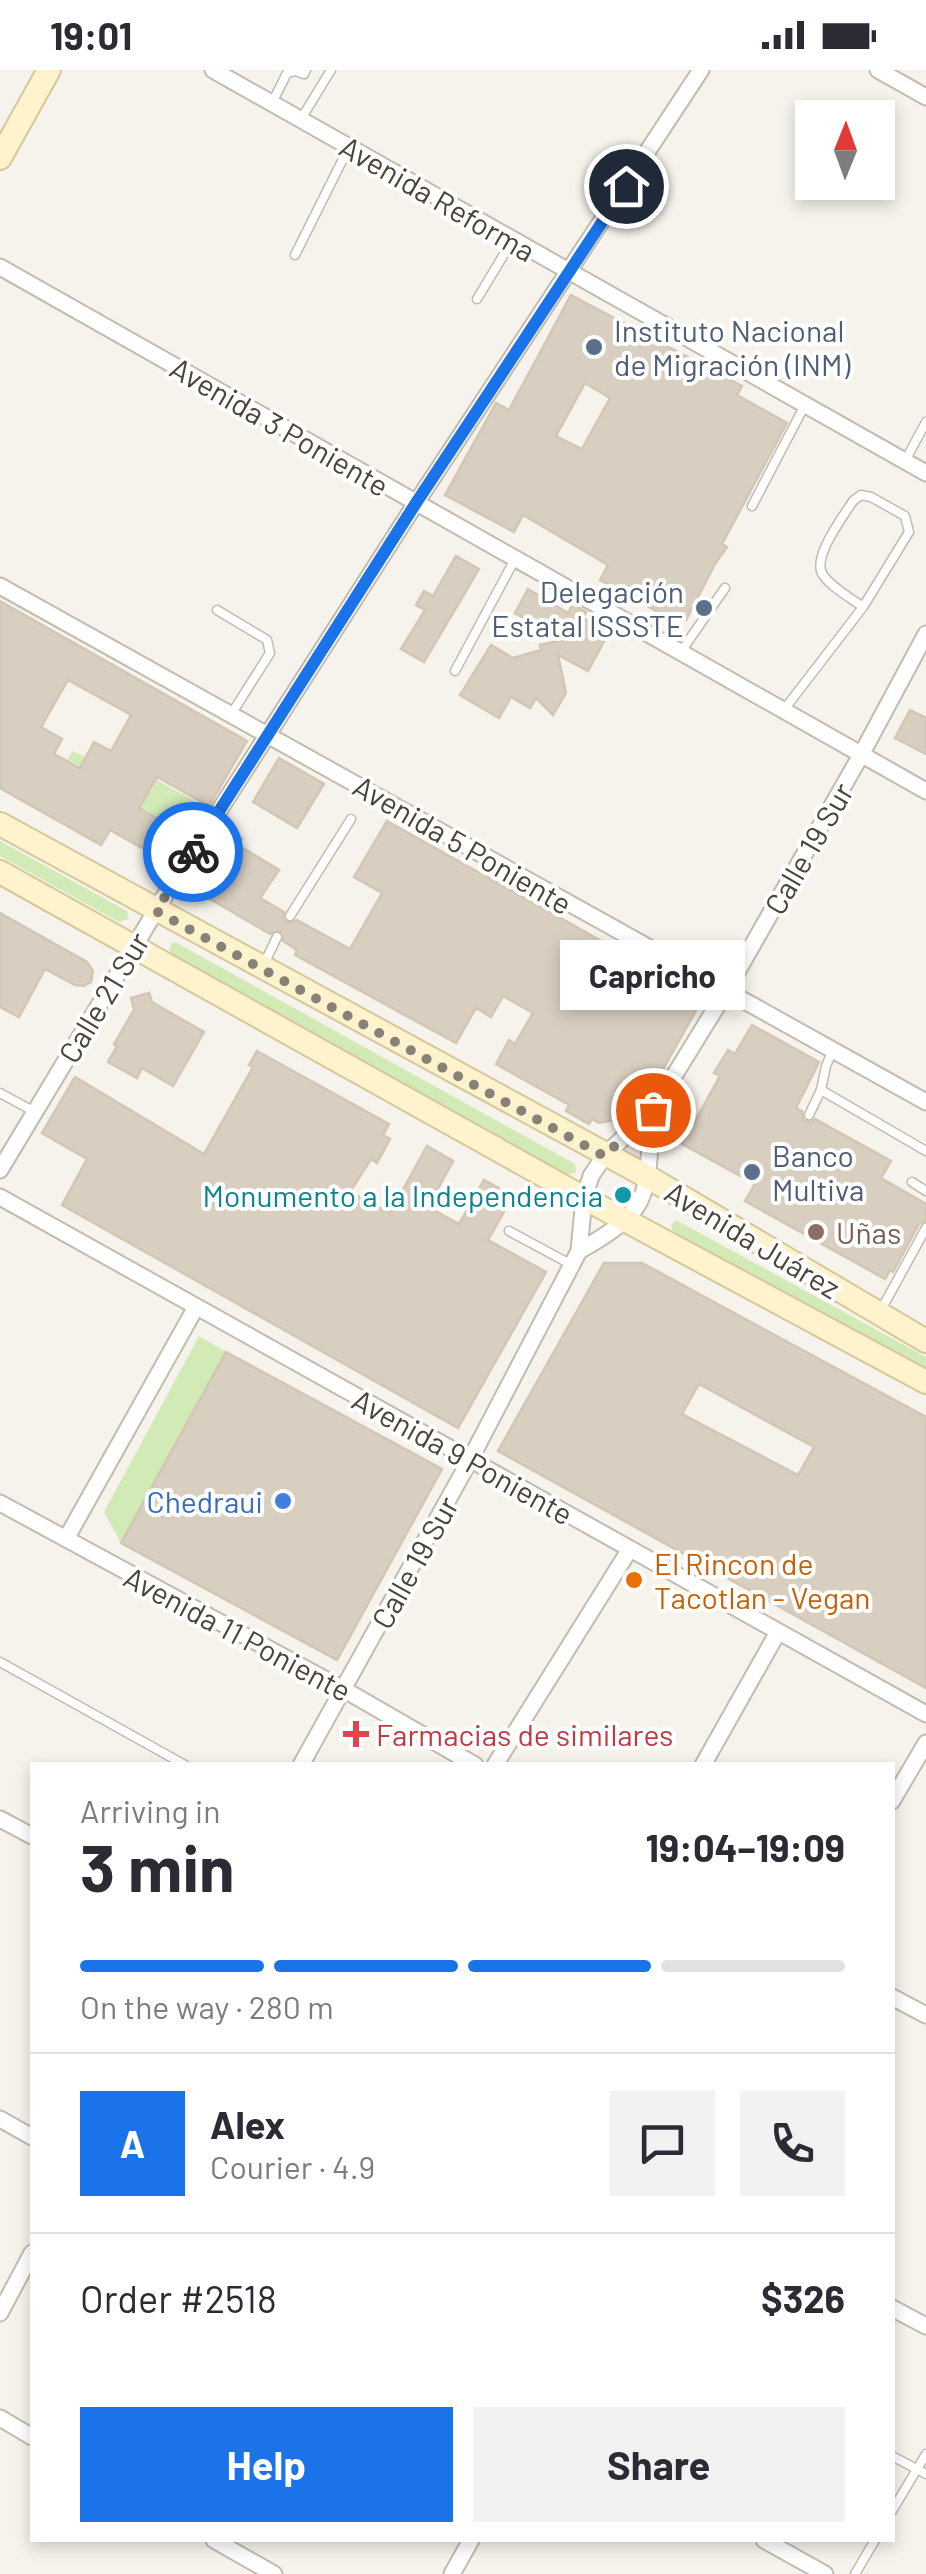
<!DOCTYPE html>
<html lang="en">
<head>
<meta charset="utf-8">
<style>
	body { margin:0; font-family:Barlow,sans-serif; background:#f2f2f3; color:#2b2b33; height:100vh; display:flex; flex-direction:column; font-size:38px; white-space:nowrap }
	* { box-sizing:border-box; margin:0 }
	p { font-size:32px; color:#7c7c81 }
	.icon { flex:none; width:55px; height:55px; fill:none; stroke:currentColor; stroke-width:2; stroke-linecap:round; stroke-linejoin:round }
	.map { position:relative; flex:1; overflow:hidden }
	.details { position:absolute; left:30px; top:1692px; width:865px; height:780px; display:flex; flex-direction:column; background:#fff; border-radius:0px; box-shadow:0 5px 15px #0003 }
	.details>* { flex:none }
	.needle { width:65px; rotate:1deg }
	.buttons { position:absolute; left:795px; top:30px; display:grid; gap:20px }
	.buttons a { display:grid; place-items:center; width:100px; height:100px; border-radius:0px; background:#fff; box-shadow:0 5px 15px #0003; font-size:50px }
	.pin { position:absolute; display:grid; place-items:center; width:85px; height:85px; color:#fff; margin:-42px; border:5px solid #fff; border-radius:50%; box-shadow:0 2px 10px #0007 }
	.courier { position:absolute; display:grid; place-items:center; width:100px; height:100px; margin:-50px; border:8px solid #1a73e8; border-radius:50%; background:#fff; color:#222; box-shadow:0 2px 12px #0007 }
	.bubble { position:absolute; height:70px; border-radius:0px; background:#fff; box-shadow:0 5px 15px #0003; font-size:32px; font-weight:700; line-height:70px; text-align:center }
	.head em { font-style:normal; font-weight:700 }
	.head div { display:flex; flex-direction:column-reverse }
	.head { display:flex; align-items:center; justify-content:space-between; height:170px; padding:0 50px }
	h1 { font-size:65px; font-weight:700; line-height:75px }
	.bar { display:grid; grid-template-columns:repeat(4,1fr); gap:15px 10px; align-content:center; height:120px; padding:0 50px }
	.bar i { height:12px; border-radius:8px; background:#e1e1e2 }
	.bar .current { background:#1a73e8 }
	.bar p { grid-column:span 4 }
	.line { display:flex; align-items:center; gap:25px; padding:0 50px; border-top:2px solid #e1e1e2 }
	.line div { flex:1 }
	.round { display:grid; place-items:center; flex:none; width:105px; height:105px; border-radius:0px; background:#f2f2f3 }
	.cta { display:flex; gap:20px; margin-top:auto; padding:20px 50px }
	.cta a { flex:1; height:115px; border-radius:0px; background:#1a73e8; color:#fff; font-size:40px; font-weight:700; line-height:115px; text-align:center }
	.cta a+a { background:#f2f2f3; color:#2b2b33 }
	.status { display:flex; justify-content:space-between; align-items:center; height:70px; padding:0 50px; background:#fff; direction:ltr }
	.status svg { height:28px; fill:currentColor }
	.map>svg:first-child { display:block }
	.green { fill:#d2eab5 }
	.building { fill:#d8cfc1; stroke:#d3c7b4; stroke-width:2.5; fill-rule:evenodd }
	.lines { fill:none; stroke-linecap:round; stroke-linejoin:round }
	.lane-casing { stroke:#c2bbae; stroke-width:11 }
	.street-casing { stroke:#c2bbae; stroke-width:19 }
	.secondary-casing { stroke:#d6c79b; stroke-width:26 }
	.lane { stroke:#fff; stroke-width:8 }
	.street { stroke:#fff; stroke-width:15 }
	.secondary { stroke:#fff3cd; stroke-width:22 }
	.done { stroke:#878178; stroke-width:10; stroke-dasharray:0 18 }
	.route { stroke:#1a73e8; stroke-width:12 }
	.service-dot { fill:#5c6f8a; stroke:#fff; stroke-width:4 }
	.culture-dot { fill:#0f9aa8; stroke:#fff; stroke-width:4 }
	.education-dot { fill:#8d6e63; stroke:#fff; stroke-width:4 }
	.shop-dot { fill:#3f7fe0; stroke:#fff; stroke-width:4 }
	.food-dot { fill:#e8710a; stroke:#fff; stroke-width:4 }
	.health-dot { fill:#e0444e; stroke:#fff; stroke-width:4 }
	.labels { text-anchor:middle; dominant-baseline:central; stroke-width:8; stroke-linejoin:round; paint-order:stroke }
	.street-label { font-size:30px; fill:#4b4439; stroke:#fff }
	.service-label { font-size:30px; fill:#4e5e75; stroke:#fff; text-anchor:start }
	.culture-label { font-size:30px; fill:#0d838f; stroke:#fff; text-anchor:end }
	.education-label { font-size:30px; fill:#785e54; stroke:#fff; text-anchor:start }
	.shop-label { font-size:30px; fill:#366cbe; stroke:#fff; text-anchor:end }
	.food-label { font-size:30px; fill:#c56008; stroke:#fff; text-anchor:start }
	.health-label { font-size:30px; fill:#be3a42; stroke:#fff; text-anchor:start }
</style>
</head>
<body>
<div class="status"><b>19:01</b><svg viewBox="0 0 49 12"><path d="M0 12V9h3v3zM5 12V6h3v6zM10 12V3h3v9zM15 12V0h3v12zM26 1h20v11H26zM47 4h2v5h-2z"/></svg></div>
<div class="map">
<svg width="926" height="2504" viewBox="0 0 926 2504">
	<rect width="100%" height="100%" fill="#f6f3ec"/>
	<g class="green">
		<path d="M73 681 151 721 157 710 202 735 186 763 86 707 89 701 68 689Z"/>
		<path d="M0 771 127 841 129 849 119 852 0 786Z"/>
		<path d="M171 873H177L575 1094 576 1102 567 1105 170 883Z"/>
		<path d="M676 1150 926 1287V1302L673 1161 671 1155Z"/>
		<path d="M199 1266 226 1282 121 1473 104 1442Z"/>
	</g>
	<g class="building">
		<path d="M571 225 742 316 737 325 787 353 722 474 727 477 715 494 686 550 672 543 669 548 600 510 608 495 523 445 514 462 445 425 496 333 509 340ZM585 313 610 328 582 379 556 366Z"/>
		<path d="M456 486 479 499 424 592 401 579 425 540 416 535 424 521 433 526Z"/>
		<path d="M528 519 568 543 573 534 586 542 583 548 609 562 588 601 558 585 566 623 553 645 536 628 530 638 511 627 499 648 460 625 491 575 513 588 541 580 540 575 562 570 515 543Z"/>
		<path d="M0 531 247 671 209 736 157 707 139 738 186 765 170 794 110 760 101 775 0 718ZM68 610 131 645 111 681 94 672 80 698 54 684 62 669 41 657Z"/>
		<path d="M910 640 926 648V684L895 668Z"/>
		<path d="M279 688 324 714 297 758 253 732Z"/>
		<path d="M387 751 703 928 644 1033 629 1047 599 1053 592 1049 589 1054 566 1041 569 1035 496 994 509 970 515 974 533 943 503 926 491 947 476 938 456 973 295 885 297 880 283 871 281 861 270 864 195 820 229 761 242 769 238 775 279 800 260 828 284 842 283 849 287 853 297 850 350 879 382 823 354 807Z"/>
		<path d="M0 843 87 892 93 901 91 912 84 916 75 915 45 899 19 947 0 937Z"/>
		<path d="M149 923 152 932 204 962 173 1016 142 998 137 1008 108 992 117 976 114 974 134 940 131 928Z"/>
		<path d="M752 955 819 992 796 1038 802 1041 803 1050 811 1052 815 1049 891 1091 881 1108 926 1134V1151L919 1154 893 1202 890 1200 885 1209 745 1131 755 1114 682 1074 720 1006 714 1003 728 980 735 984Z"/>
		<path d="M257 981 389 1054 383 1065 390 1069 377 1093 371 1089 350 1122 390 1143 427 1076 453 1091 428 1137 459 1154 484 1110 513 1126 488 1170 546 1202 458 1358 62 1135 87 1089 42 1063 75 1007 204 1084 253 997 249 995Z"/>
		<path d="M604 1193H642L926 1347V1618L498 1381ZM699 1314 814 1377 798 1405 682 1344Z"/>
		<path d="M226 1282 442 1399 337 1590 121 1473Z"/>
	</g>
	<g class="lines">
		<g class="lane-casing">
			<g id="lane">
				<path d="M272 33 287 3 296 1 304 4 306 0"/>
				<path d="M301 49 331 0"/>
				<path d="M295 185 349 77"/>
				<path d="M477 229 512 171"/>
				<path d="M905 391 926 352"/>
				<path d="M752 436 805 335"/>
				<path d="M217 540 267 570 270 583 232 643"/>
				<path d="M680 583 725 518"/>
				<path d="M455 601 515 489"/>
				<path d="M783 641 863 537 909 462 905 446 871 427 861 425 853 431C843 447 811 488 823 505 832 518 851 528 863 537"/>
				<path d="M290 846 351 749"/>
				<path d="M264 894 277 867"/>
				<path d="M833 980 826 996 821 1020 926 1081"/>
				<path d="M0 1023 35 1042"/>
				<path d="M809 1045 821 1020"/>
				<path d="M912 1112 926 1121"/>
				<path d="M509 1161 572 1195"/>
				<path d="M881 1240 926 1158"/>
				<path d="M0 1592 185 1695"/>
				<path d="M892 2386 926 2404"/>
				<path d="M892 2441 926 2384"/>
				<path d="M855 2504 875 2470"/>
			</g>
		</g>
		<g class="street-casing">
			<g id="street">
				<path d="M213 0 926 403"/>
				<path d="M878 0 926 27"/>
				<path d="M0 197 926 721"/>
				<path d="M0 516 926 1032"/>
				<path d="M0 1100 167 822 416 433 701 0"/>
				<path d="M0 1127 926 1644"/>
				<path d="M579 1181C659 1136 644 1123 653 1040"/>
				<path d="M0 1433 343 1619 475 1695"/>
				<path d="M66 1469 196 1237"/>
				<path d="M301 1695 470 1390 579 1181 584 1128 591 1106 605 1085 653 1040 725 923 861 685 926 564"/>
				<path d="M495 1695 630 1479"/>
				<path d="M703 1695 778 1562"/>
				<path d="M892 1731 926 1673"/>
				<path d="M0 1749 32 1766"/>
				<path d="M892 1927 926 1945"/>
				<path d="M0 2049 32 2067"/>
				<path d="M892 2238 926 2256"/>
				<path d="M0 2243 32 2183"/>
				<path d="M0 2348 32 2367"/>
				<path d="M214 2470 274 2504"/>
				<path d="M764 2470 825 2504"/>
				<path d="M452 2504 471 2470"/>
			</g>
		</g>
		<g class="secondary-casing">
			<g id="secondary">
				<path d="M0 88 49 0"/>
				<path d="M0 754 648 1107 926 1271"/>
				<path d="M0 802 584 1128 926 1312"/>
			</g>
		</g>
		<use href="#lane" class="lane"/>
		<use href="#street" class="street"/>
		<use href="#secondary" class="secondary"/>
	</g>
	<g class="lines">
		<path class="done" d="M193 782 156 841 604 1086 653 1040"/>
		<path class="route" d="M193 782 416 433 626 116"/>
	</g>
	<g class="service-dot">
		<circle cx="594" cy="277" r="10"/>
		<circle cx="704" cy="538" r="10"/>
		<circle cx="752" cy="1102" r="10"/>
	</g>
	<circle class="culture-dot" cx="623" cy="1125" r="10"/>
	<circle class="education-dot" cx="816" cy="1162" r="10"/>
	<circle class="shop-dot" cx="283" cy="1431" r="10"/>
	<circle class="food-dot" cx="634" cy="1510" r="10"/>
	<path class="health-dot" d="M351 1649h10v10h10v10h-10v10h-10v-10h-10v-10h10z"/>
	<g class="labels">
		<g class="street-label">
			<text transform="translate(438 128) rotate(30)">Avenida Reforma</text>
			<text transform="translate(280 356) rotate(30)">Avenida 3 Poniente</text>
			<text transform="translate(463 774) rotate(30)">Avenida 5 Poniente</text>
			<text transform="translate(808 778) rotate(-60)">Calle 19 Sur</text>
			<text transform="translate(103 927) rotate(-59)">Calle 21 Sur</text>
			<text transform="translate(753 1169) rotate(31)">Avenida Juárez</text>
			<text transform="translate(463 1386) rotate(29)">Avenida 9 Poniente</text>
			<text transform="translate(414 1492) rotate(-61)">Calle 19 Sur</text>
			<text transform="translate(238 1563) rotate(28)">Avenida 11 Poniente</text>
		</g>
		<g class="service-label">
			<text x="614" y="260">Instituto Nacional<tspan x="614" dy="34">de Migración (INM)</tspan></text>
			<text x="684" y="521" text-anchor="end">Delegación<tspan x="684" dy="34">Estatal ISSSTE</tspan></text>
			<text x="772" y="1085">Banco<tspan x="772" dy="34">Multiva</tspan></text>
		</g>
		<g class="culture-label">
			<text x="603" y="1125">Monumento a la Independencia</text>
		</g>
		<g class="education-label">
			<text x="836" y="1162">Uñas</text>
		</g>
		<g class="shop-label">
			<text x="263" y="1431">Chedraui</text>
		</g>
		<g class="food-label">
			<text x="654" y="1493">El Rincon de<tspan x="654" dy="34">Tacotlan - Vegan</tspan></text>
		</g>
		<g class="health-label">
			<text x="376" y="1664">Farmacias de similares</text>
		</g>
	</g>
</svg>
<div class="buttons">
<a><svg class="needle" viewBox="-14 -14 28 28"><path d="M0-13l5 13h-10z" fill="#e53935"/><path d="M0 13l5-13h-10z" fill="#7c7c81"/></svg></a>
</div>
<div class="pin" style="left:653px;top:1040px;background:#ea580c"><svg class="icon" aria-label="bag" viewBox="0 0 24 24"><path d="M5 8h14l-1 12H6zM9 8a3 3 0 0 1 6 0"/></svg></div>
<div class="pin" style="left:626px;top:116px;background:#1f2937"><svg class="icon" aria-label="home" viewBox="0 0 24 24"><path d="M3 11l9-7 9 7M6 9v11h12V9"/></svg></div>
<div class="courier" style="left:193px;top:782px"><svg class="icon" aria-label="bike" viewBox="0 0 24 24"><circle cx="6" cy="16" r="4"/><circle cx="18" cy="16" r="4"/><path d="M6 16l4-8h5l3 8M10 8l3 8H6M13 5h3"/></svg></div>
<div class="bubble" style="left:560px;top:870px;width:185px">Capricho</div>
<section class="details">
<div class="head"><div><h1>3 min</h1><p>Arriving in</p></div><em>19:04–19:09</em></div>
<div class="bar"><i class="current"></i><i class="current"></i><i class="current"></i><i></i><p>On the way · 280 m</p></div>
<div class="line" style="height:180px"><b class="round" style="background:#1a73e8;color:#fff">A</b><div><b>Alex</b><p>Courier · 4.9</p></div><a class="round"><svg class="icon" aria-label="chat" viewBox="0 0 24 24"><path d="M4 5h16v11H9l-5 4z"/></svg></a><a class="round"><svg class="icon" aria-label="phone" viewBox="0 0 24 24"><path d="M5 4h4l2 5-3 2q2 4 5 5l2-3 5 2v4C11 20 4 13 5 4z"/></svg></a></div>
<div class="line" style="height:130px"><div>Order #2518</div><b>$326</b></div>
<div class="cta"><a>Help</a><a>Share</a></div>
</section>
</div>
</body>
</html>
